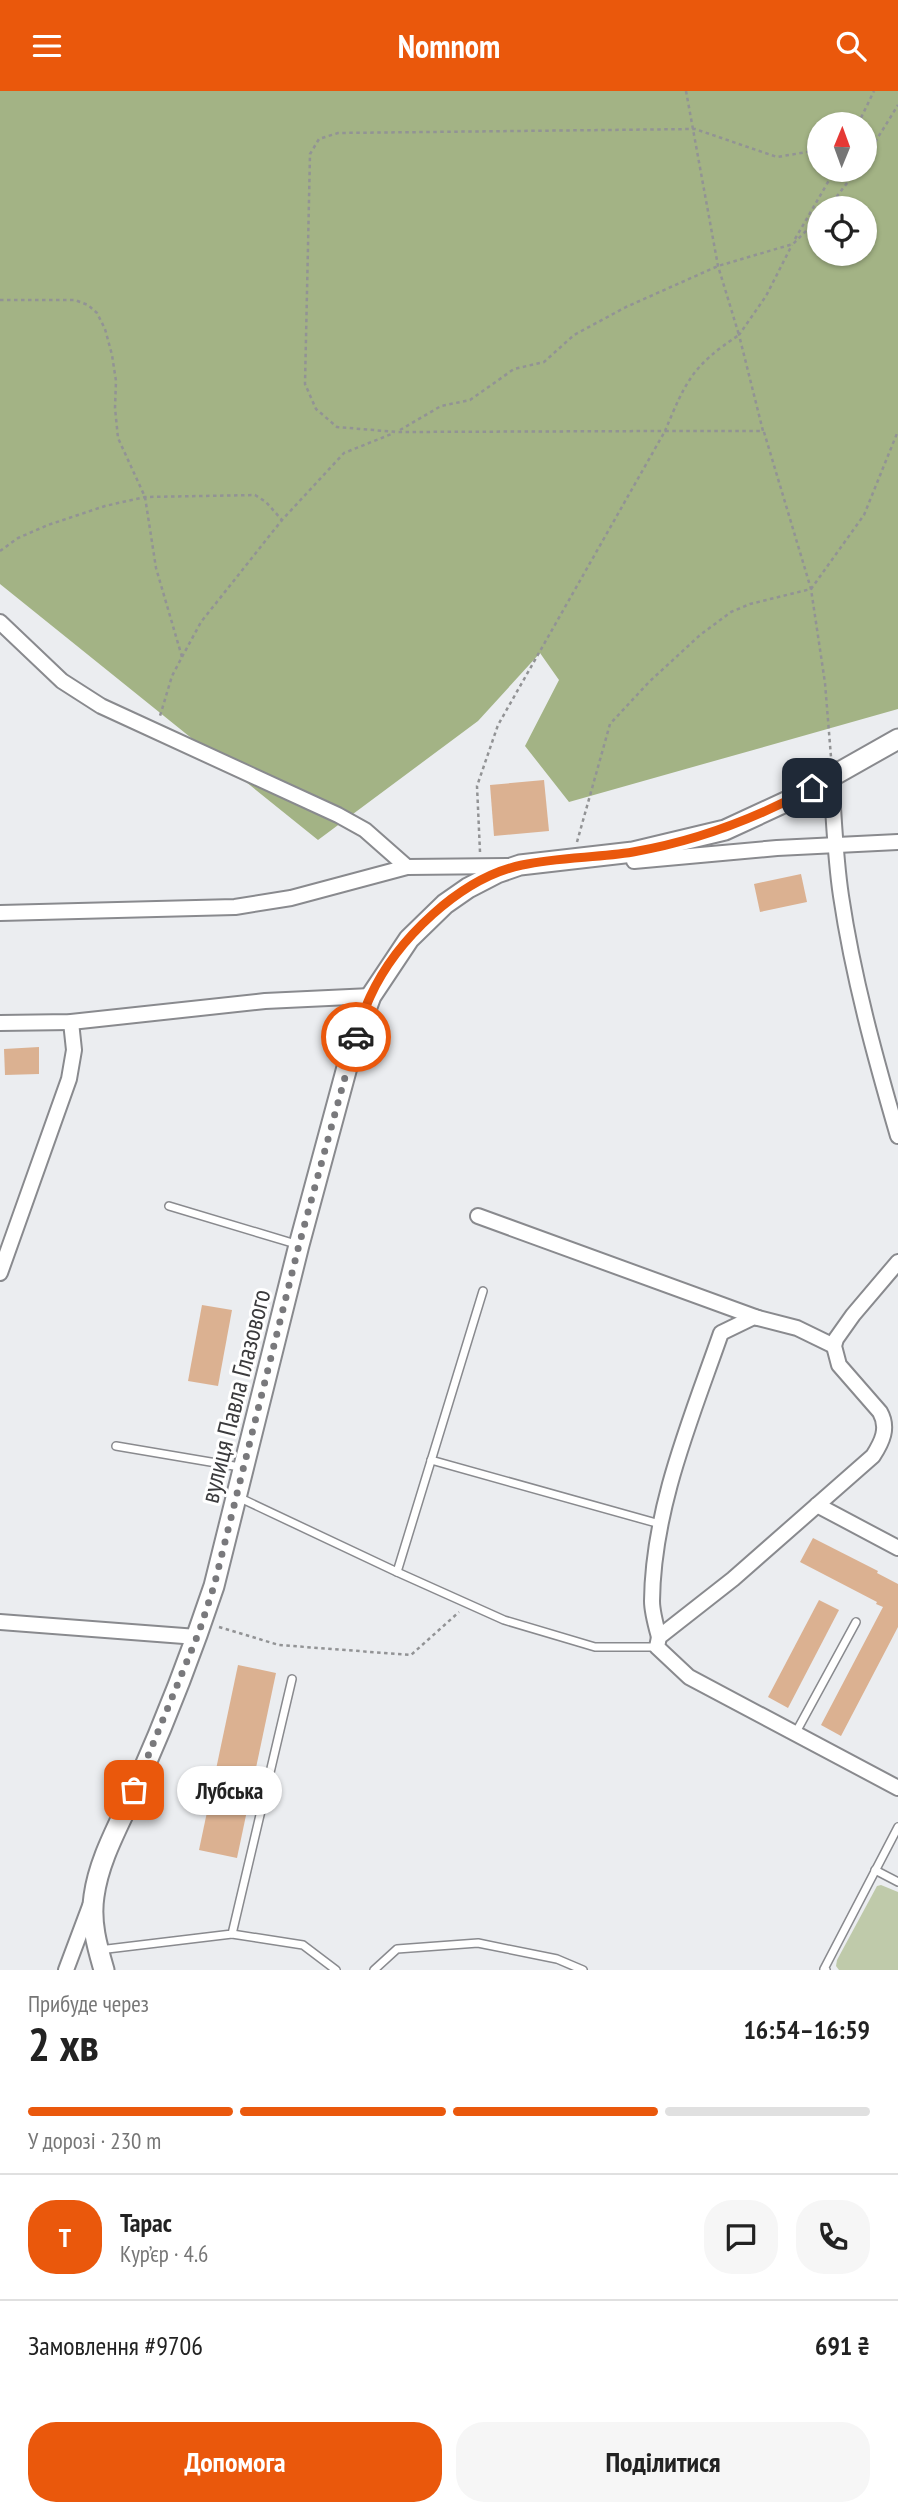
<!DOCTYPE html>
<html lang="uk">
<head>
<meta charset="utf-8">
<style>
	body { margin:0; font-family:"PT Sans Narrow",sans-serif; background:#f6f6f6; color:#222; height:100vh; display:flex; flex-direction:column; font-size:26px; white-space:nowrap }
	* { box-sizing:border-box; margin:0 }
	p { font-size:23px; color:#767676 }
	.icon { flex:none; width:38px; height:38px; fill:none; stroke:currentColor; stroke-width:2; stroke-linecap:round; stroke-linejoin:round }
	.map { position:relative; height:1879px; overflow:hidden }
	.panel { display:flex; flex-direction:column; background:#fff; flex:1 }
	.panel>* { flex:none }
	.needle { width:46px; rotate:1deg }
	.tools { position:absolute; left:807px; top:21px; display:grid; gap:14px }
	.tools a { display:grid; place-items:center; width:70px; height:70px; border-radius:50%; background:#fff; box-shadow:0 2px 5px #0004; font-size:35px }
	.pin { position:absolute; display:grid; place-items:center; width:60px; height:60px; color:#fff; margin:-30px; border-radius:14px; box-shadow:0 4px 10px #0006 }
	.courier { position:absolute; display:grid; place-items:center; width:70px; height:70px; margin:-35px; border:5px solid #ea580c; border-radius:50%; background:#fff; color:#222; box-shadow:0 2px 9px #0007 }
	.bubble { position:absolute; height:49px; border-radius:24px; background:#fff; box-shadow:0 2px 5px #0004; font-size:23px; font-weight:700; line-height:49px; text-align:center }
	.overview em { font-style:normal; font-weight:700 }
	.overview div { display:flex; flex-direction:column-reverse }
	.overview { display:flex; align-items:center; justify-content:space-between; height:119px; padding:0 28px }
	h1 { font-size:46px; font-weight:700; line-height:52px }
	.bar { display:grid; grid-template-columns:repeat(4,1fr); gap:10px 7px; align-content:center; height:84px; padding:0 28px }
	.bar i { height:9px; border-radius:5px; background:#e0e0e0 }
	.bar .selected { background:#ea580c }
	.bar p { grid-column:span 4 }
	.line { display:flex; align-items:center; gap:18px; padding:0 28px; border-top:2px solid #e0e0e0 }
	.line div { flex:1 }
	.round { display:grid; place-items:center; flex:none; width:74px; height:74px; border-radius:28px; background:#f6f6f6 }
	.primary-button { display:flex; gap:14px; margin-top:auto; padding:14px 28px }
	.primary-button a { flex:1; height:80px; border-radius:28px; background:#ea580c; color:#fff; font-size:28px; font-weight:700; line-height:80px; text-align:center }
	.primary-button a+a { background:#f6f6f6; color:#222 }
	header { display:flex; justify-content:space-between; align-items:center; height:91px; padding:0 28px; background:#ea580c; color:#fff; font-size:32px; font-weight:700 }
	.map>svg:first-child { display:block }
	.green { fill:#bfcaaa }
	.forest { fill:#a3b385; fill-rule:evenodd }
	.building { fill:#dbb191 }
	.lines { fill:none; stroke-linecap:round; stroke-linejoin:round }
	.lane-casing { stroke:#898a8e; stroke-width:10 }
	.street-casing { stroke:#898a8e; stroke-width:18 }
	.secondary-casing { stroke:#898a8e; stroke-width:23 }
	.path { stroke:#929395; stroke-width:2.5; stroke-dasharray:3.5 3.5; stroke-linecap:butt }
	.lane { stroke:#fff; stroke-width:7 }
	.street { stroke:#fff; stroke-width:14 }
	.secondary { stroke:#fff; stroke-width:19 }
	.done { stroke:#79797c; stroke-width:7; stroke-dasharray:0 12.6 }
	.route { stroke:#ea580c; stroke-width:9 }
	.labels { text-anchor:middle; dominant-baseline:central; stroke-width:6; stroke-linejoin:round; paint-order:stroke }
	.street-label { font-size:26px; fill:#3b3b3d; stroke:#fff }
</style>
</head>
<body>
<header><svg class="icon" aria-label="menu" viewBox="0 0 24 24"><path d="M4 6h16M4 12h16M4 18h16"/></svg>Nomnom<svg class="icon" aria-label="search" viewBox="0 0 24 24"><circle cx="10" cy="10" r="6"/><path d="M15 15l6 6"/></svg></header>
<div class="map">
<svg width="898" height="1879" viewBox="0 0 898 1879">
	<rect width="100%" height="100%" fill="#ebedf0"/>
	<path class="green" d="M881 1794 898 1801V1879H839L836 1875 837 1869 877 1795Z"/>
	<path class="forest" d="M0 0H898V618L569 711 525 655 559 589 540 562 478 630 318 749 0 493ZM819 33H864V79H819ZM819 117H864V163H819Z"/>
	<g class="building">
		<path d="M544 689 549 740 494 745 490 694Z"/>
		<path d="M801 783 807 811 760 821 754 793Z"/>
		<path d="M39 956V983L5 984 4 958Z"/>
		<path d="M202 1214 232 1219 218 1295 188 1290Z"/>
		<path d="M813 1447 878 1480 877 1482 898 1493V1536L841 1645 821 1634 883 1516 876 1513 877 1511 800 1471Z"/>
		<path d="M819 1509 839 1519 788 1617 768 1606Z"/>
		<path d="M238 1574 276 1582 237 1767 199 1759Z"/>
	</g>
	<g class="lines">
		<g class="lane-casing">
			<g id="lane">
				<path d="M169 1115 299 1154"/>
				<path d="M116 1355 240 1376"/>
				<path d="M431 1369 660 1433"/>
				<path d="M238 1406 397 1481 483 1200"/>
				<path d="M397 1481 504 1529 595 1556H657"/>
				<path d="M795 1643 856 1531"/>
				<path d="M875 1779 898 1791"/>
				<path d="M232 1843 303 1854 336 1879"/>
				<path d="M99 1859 232 1843 292 1588"/>
				<path d="M374 1879 397 1858 478 1852 557 1868 583 1879"/>
				<path d="M826 1879 824 1878 898 1736"/>
			</g>
		</g>
		<g class="street-casing">
			<g id="street">
				<path d="M0 531 62 590 101 615 338 724 365 739 407 776"/>
				<path d="M831 687C834 726 835 765 841 805 853 886 875 966 898 1045"/>
				<path d="M634 770 777 757 898 751"/>
				<path d="M0 822 235 816 291 807 407 776 508 775"/>
				<path d="M0 932 71 931 265 910 371 905"/>
				<path d="M478 1125 758 1227"/>
				<path d="M898 1171 853 1224 836 1248 834 1255 839 1274 880 1321C889 1337 882 1351 873 1365L733 1488 659 1546 657 1556 689 1586 898 1697"/>
				<path d="M0 1182 69 988 74 959 71 931"/>
				<path d="M817 1414 898 1457"/>
				<path d="M0 1531 197 1546"/>
				<path d="M659 1546C656 1535 652 1521 652 1510 653 1417 691 1328 721 1242L754 1226 797 1237 834 1255"/>
				<path d="M66 1879 90 1815"/>
			</g>
		</g>
		<g class="secondary-casing">
			<path id="secondary" d="M104 1879C97 1855 90 1831 94 1805 99 1768 119 1734 134 1700 164 1633 191 1564 214 1495L299 1154 353 954 371 905 409 848 445 813 468 797 497 782 520 774 633 761 725 739 792 708 898 648"/>
		</g>
		<g class="path">
			<path d="M686 0 718 175 739 244C692 275 686 290 665 340L397 341 337 336 316 318 305 293 310 63 319 48 338 42 695 38 777 66 819 59"/>
			<path d="M858 33 874 0"/>
			<path d="M864 69 898 14"/>
			<path d="M828 117 857 79"/>
			<path d="M795 148 835 79"/>
			<path d="M0 209H75L88 214 97 222 105 238 112 264 116 290 115 317 118 347 145 406 156 477 182 566 172 585 160 625"/>
			<path d="M400 339 441 315 470 309 514 278 544 271 574 244 626 216 718 175 793 153 819 127"/>
			<path d="M764 341 811 498 825 592 831 666"/>
			<path d="M0 460 18 447 48 434 105 415 145 406 255 404 266 411 282 429 344 362 394 342"/>
			<path d="M182 566 201 531 282 429"/>
			<path d="M577 751 610 633 649 591 700 544 731 521 750 513 811 498 864 424 898 340"/>
			<path d="M480 761 477 695 498 634 665 340H763L739 244 766 205 792 154"/>
			<path d="M219 1536 279 1554 411 1564 459 1521"/>
		</g>
		<use href="#lane" class="lane"/>
		<use href="#street" class="street"/>
		<use href="#secondary" class="secondary"/>
	</g>
	<g class="lines">
		<path class="done" d="M134 1699 199 1541 214 1495 299 1154 356 946"/>
		<path class="route" d="M356 946C360 933 364 919 370 906 396 849 460 787 522 774 559 766 596 767 633 761 697 750 755 728 812 697"/>
	</g>
	<g class="labels">
		<g class="street-label">
			<text transform="translate(235 1305) rotate(-76)">вулиця Павла Глазового</text>
		</g>
	</g>
</svg>
<div class="tools">
<a><svg class="needle" viewBox="-14 -14 28 28"><path d="M0-13l5 13h-10z" fill="#e53935"/><path d="M0 13l5-13h-10z" fill="#767676"/></svg></a>
<a><svg class="icon" aria-label="locate" viewBox="0 0 24 24"><circle cx="12" cy="12" r="6"/><path d="M12 2v4M12 18v4M2 12h4M18 12h4"/></svg></a>
</div>
<div class="pin" style="left:134px;top:1699px;background:#ea580c"><svg class="icon" aria-label="bag" viewBox="0 0 24 24"><path d="M5 8h14l-1 12H6zM9 8a3 3 0 0 1 6 0"/></svg></div>
<div class="pin" style="left:812px;top:697px;background:#1f2937"><svg class="icon" aria-label="home" viewBox="0 0 24 24"><path d="M3 11l9-7 9 7M6 9v11h12V9"/></svg></div>
<div class="courier" style="left:356px;top:946px"><svg class="icon" aria-label="car" viewBox="0 0 24 24"><path d="M5 17H2v-5l4-1 3-4h7l3 4 3 1v5h-3M9 17h6M6 11h13"/><circle cx="7" cy="17" r="2"/><circle cx="17" cy="17" r="2"/></svg></div>
<div class="bubble" style="left:177px;top:1675px;width:105px">Лубська</div>
</div>
<section class="panel">
<div class="overview"><div><h1>2 хв</h1><p>Прибуде через</p></div><em>16:54–16:59</em></div>
<div class="bar"><i class="selected"></i><i class="selected"></i><i class="selected"></i><i></i><p>У дорозі · 230 m</p></div>
<div class="line" style="height:126px"><b class="round" style="background:#ea580c;color:#fff">Т</b><div><b>Тарас</b><p>Кур’єр · 4.6</p></div><a class="round"><svg class="icon" aria-label="chat" viewBox="0 0 24 24"><path d="M4 5h16v11H9l-5 4z"/></svg></a><a class="round"><svg class="icon" aria-label="phone" viewBox="0 0 24 24"><path d="M5 4h4l2 5-3 2q2 4 5 5l2-3 5 2v4C11 20 4 13 5 4z"/></svg></a></div>
<div class="line" style="height:91px"><div>Замовлення #9706</div><b>691 ₴</b></div>
<div class="primary-button"><a>Допомога</a><a>Поділитися</a></div>
</section>
</body>
</html>
